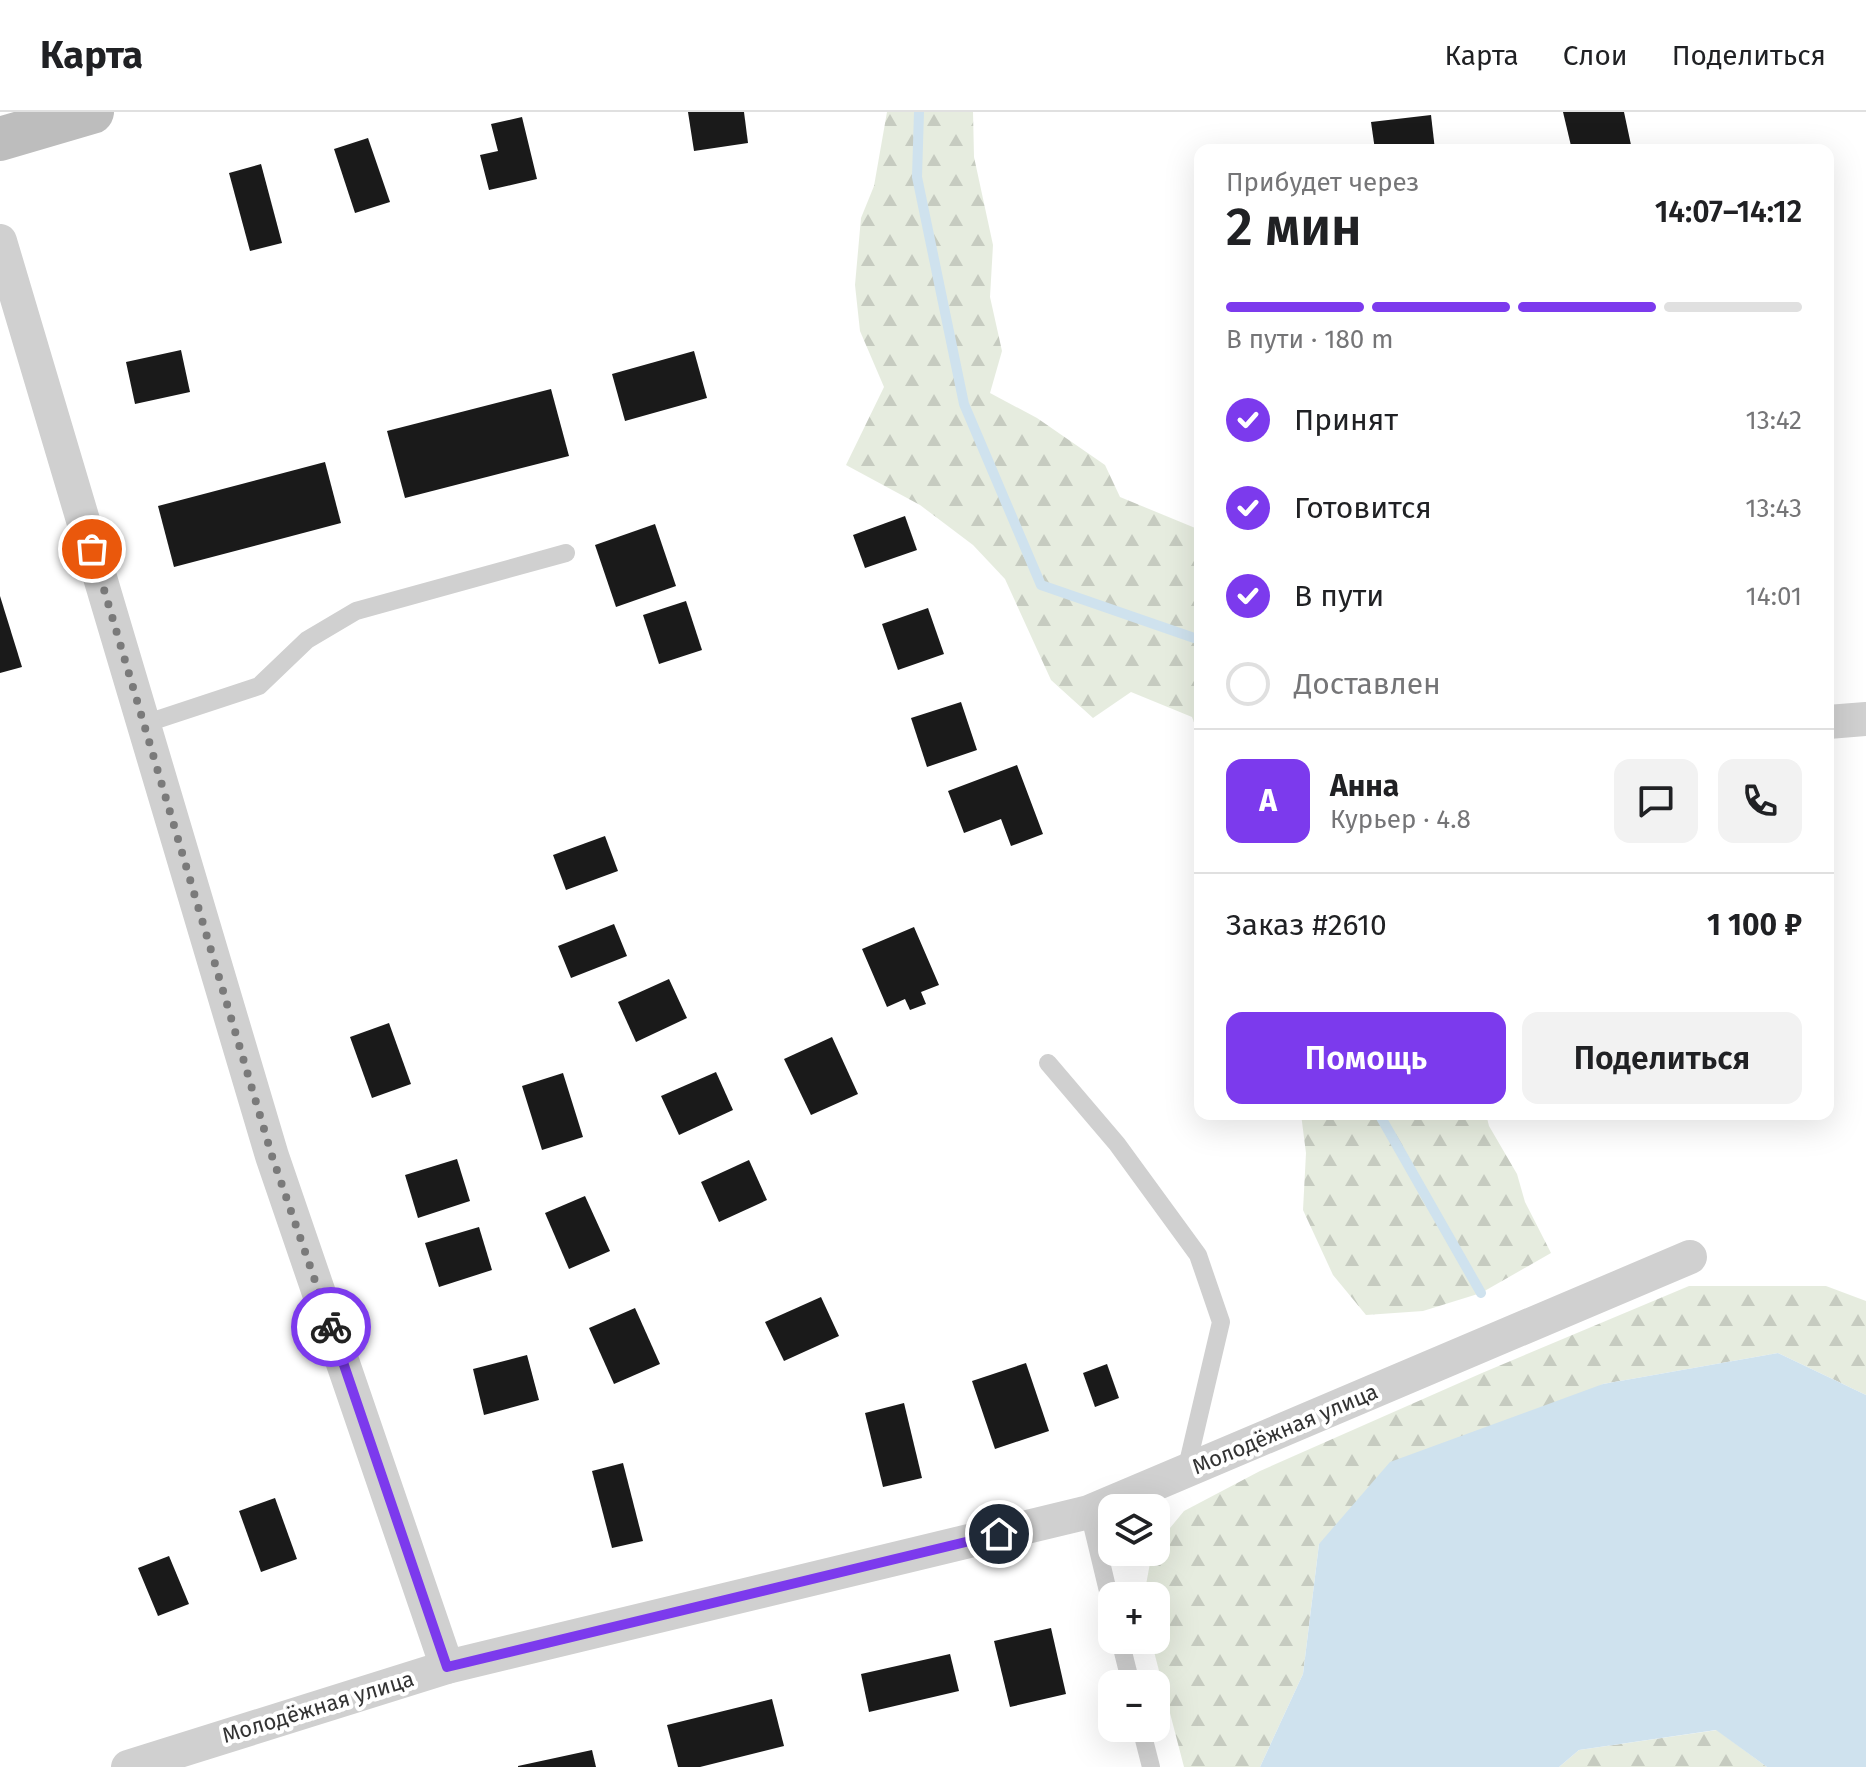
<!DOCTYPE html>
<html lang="ru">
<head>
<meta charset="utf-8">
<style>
	body { margin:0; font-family:"Fira Sans",sans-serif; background:#f2f2f2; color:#202124; height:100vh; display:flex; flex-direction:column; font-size:30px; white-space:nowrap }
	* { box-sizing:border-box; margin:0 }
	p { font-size:26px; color:#757577 }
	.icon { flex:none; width:44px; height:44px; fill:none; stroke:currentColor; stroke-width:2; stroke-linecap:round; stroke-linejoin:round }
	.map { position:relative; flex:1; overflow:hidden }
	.details { position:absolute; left:1194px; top:32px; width:640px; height:976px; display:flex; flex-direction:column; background:#fff; border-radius:16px; box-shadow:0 8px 32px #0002 }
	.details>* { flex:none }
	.buttons { position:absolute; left:1098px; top:1382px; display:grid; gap:16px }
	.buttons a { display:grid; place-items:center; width:72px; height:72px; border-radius:16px; background:#fff; box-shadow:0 8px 32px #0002; font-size:40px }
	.pin { position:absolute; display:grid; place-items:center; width:68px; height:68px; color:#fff; margin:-34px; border:4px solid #fff; border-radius:50%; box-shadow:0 2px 8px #0007 }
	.courier { position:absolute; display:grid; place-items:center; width:80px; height:80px; margin:-40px; border:6px solid #7c3aed; border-radius:50%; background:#fff; color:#222; box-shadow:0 2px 10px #0007 }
	.overview em { font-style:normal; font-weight:600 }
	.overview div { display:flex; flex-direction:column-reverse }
	.overview { display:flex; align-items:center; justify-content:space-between; height:136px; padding:0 32px }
	h1 { font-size:52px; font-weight:600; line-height:60px }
	.bar { display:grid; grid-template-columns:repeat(4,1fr); gap:12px 8px; align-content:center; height:96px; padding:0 32px }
	.bar i { height:10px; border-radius:6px; background:#e0e0e0 }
	.bar .current { background:#7c3aed }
	.bar p { grid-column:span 4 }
	.line { display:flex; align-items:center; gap:20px; padding:0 32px; border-top:2px solid #e0e0e0 }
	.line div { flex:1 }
	.round { display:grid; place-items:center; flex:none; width:84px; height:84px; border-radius:16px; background:#f2f2f2 }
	ol { padding:0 32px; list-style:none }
	li { display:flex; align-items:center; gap:24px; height:88px }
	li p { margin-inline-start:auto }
	li .icon { padding:8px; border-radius:50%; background:#7c3aed; color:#fff; stroke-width:4 }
	li:last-child { color:#757577 }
	li i { width:44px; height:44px; border:4px solid #e0e0e0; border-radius:50% }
	.primary-button { display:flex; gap:16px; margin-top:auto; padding:16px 32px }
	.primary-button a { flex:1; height:92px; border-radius:16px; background:#7c3aed; color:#fff; font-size:32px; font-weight:600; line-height:92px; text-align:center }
	.primary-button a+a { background:#f2f2f2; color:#202124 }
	header { display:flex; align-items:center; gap:48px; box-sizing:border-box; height:112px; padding:0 40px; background:#fff; border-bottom:2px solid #e0e0e0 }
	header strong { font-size:38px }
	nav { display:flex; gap:44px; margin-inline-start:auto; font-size:28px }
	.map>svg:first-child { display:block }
	.forest { fill:url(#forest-firs) }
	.water { fill:#cfe2ee }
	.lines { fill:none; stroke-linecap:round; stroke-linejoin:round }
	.stream { stroke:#cfe2ee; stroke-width:10 }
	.building { fill:#1a1a1a }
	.lane { stroke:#d0d0d0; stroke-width:18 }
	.street { stroke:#d0d0d0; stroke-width:34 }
	.secondary { stroke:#bdbdbd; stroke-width:44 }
	.done { stroke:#7a7a7a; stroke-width:8; stroke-dasharray:0 14.4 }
	.route { stroke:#7c3aed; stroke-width:10 }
	.labels { text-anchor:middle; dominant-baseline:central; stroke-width:8; stroke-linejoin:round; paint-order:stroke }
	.street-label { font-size:22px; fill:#333; stroke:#fff }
</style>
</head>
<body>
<header>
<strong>Карта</strong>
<nav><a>Карта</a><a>Слои</a><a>Поделиться</a></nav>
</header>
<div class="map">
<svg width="1866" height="1655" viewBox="0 0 1866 1655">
	<defs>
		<pattern id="forest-firs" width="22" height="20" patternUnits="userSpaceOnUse" patternTransform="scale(2)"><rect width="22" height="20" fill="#e6ecdf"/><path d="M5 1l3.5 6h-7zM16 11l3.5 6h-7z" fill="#c6cbc0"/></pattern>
	</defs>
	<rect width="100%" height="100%" fill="#fff"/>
	<g class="forest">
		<path d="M887 0H973L974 45 993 133 990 185 1002 239 990 281 1037 306 1105 353 1120 385 1200 418V626L1192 605 1131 580 1093 606 1051 568 1005 467 973 433 920 393 846 353 884 275 860 219 855 173 861 106 874 74Z"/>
		<path d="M1301 1002H1486L1489 1014 1517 1062 1525 1090 1551 1141 1481 1181 1423 1199 1366 1203 1333 1163 1303 1098 1306 1041Z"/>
		<path d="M1689 1174H1826L1866 1189V1283L1778 1241 1603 1272 1319 1432 1303 1562 1260 1655H1184L1151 1528H1156V1484H1144L1152 1440H1156V1433L1184 1399 1260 1359 1482 1261Z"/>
		<path d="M1717 1618 1767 1655H1559L1579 1638Z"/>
	</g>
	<path class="water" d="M1778 1241 1866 1283V1655H1767L1716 1618 1579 1638 1559 1655H1260L1303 1562 1319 1432 1390 1350 1603 1272Z"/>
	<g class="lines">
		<g class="stream">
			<path d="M919 0 917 65 964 292 1041 473 1200 528"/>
			<path d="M1379 1002 1481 1181"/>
		</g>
	</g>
	<g class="building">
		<path d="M688 0H744L748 31 694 39Z"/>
		<path d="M1563 0H1624L1631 33 1607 38H1572Z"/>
		<path d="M1431 3 1435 38H1375L1371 10Z"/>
		<path d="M522 5 537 67 489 78 480 43 498 39 491 12Z"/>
		<path d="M368 26 390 90 355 101 334 37Z"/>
		<path d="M261 52 282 131 250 139 229 61Z"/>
		<path d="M181 238 190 280 135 292 126 250Z"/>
		<path d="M694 239 707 286 625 309 612 262Z"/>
		<path d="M551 277 569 344 405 386 387 319Z"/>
		<path d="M325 350 341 411 174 455 158 394Z"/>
		<path d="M905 404 917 438 865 456 853 423Z"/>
		<path d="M655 412 676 474 616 495 595 433Z"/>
		<path d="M0 484 22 555 0 561Z"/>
		<path d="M686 489 702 538 659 552 643 503Z"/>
		<path d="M928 496 944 542 898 558 882 512Z"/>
		<path d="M961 590 977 638 927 655 911 606Z"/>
		<path d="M1017 653 1043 722 1011 734 1001 707 964 721 948 679Z"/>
		<path d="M605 724 618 759 566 778 553 743Z"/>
		<path d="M614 812 627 844 571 866 558 834Z"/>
		<path d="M914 815 939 873 921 880 926 892 910 898 905 887 887 895 862 837Z"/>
		<path d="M669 867 687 906 636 930 618 890Z"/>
		<path d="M389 911 411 972 372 986 350 925Z"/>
		<path d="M832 925 858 982 811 1003 784 947Z"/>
		<path d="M716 960 733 998 679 1023 661 984Z"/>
		<path d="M563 961 583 1025 542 1038 522 974Z"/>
		<path d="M457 1047 470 1089 418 1106 405 1063Z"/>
		<path d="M749 1048 767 1088 719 1110 701 1070Z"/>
		<path d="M585 1084 610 1139 569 1157 545 1101Z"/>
		<path d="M479 1115 492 1158 439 1175 425 1131Z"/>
		<path d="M821 1185 839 1224 784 1249 765 1210Z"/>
		<path d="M635 1196 660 1252 614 1272 589 1216Z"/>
		<path d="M527 1243 539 1288 484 1303 473 1257Z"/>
		<path d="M1026 1251 1049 1319 995 1337 972 1269Z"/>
		<path d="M1107 1252 1119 1286 1095 1295 1083 1261Z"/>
		<path d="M904 1291 922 1366 883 1375 865 1301Z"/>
		<path d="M623 1351 643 1429 612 1436 592 1359Z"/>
		<path d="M275 1386 297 1447 261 1460 239 1399Z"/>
		<path d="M169 1444 189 1492 158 1504 138 1456Z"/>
		<path d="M1051 1516 1066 1582 1010 1595 994 1529Z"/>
		<path d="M950 1542 959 1579 869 1600 861 1562Z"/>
		<path d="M772 1587 784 1634 700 1655H678L667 1613Z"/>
		<path d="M592 1638 596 1655H518V1654Z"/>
	</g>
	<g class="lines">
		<g class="lane">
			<path d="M144 612 259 574 307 528 356 499 566 441"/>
			<path d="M1048 951 1117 1032 1198 1143 1221 1210 1186 1359"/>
			<path d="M1089 1400 1112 1496"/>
			<path d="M1120 1528 1131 1572"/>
			<path d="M1141 1616 1151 1655"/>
		</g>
		<g class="street">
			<path d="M0 129 272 1044 447 1555"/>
			<path d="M1828 610 1866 607"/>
			<path d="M128 1655 447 1555 1089 1400 1690 1145"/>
		</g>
		<path class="secondary" d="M0 27 92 0"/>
	</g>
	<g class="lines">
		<path class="done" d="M92 437 272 1044 331 1215"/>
		<path class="route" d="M331 1215 447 1555 999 1422"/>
	</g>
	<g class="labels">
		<g class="street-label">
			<text transform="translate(1285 1317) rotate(-23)">Молодёжная улица</text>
			<text transform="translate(318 1595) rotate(-17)">Молодёжная улица</text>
		</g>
	</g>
</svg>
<div class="buttons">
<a><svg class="icon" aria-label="layers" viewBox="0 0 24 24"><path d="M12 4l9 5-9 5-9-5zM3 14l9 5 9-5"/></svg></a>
<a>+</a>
<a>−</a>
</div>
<div class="pin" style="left:92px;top:437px;background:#ea580c"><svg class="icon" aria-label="bag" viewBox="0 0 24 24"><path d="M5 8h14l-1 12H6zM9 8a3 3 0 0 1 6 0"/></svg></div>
<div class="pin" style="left:999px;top:1422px;background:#1f2937"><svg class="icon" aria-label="home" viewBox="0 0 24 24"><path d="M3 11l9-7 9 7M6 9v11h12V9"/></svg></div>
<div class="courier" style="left:331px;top:1215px"><svg class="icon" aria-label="bike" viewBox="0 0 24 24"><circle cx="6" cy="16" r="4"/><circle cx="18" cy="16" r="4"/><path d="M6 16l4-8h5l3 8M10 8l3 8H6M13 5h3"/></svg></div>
<section class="details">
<div class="overview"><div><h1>2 мин</h1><p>Прибудет через</p></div><em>14:07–14:12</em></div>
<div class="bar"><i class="current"></i><i class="current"></i><i class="current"></i><i></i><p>В пути · 180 m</p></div>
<ol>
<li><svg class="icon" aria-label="check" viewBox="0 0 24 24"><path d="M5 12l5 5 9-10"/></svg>Принят<p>13:42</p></li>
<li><svg class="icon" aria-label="check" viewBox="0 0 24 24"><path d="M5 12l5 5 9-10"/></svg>Готовится<p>13:43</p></li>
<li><svg class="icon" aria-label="check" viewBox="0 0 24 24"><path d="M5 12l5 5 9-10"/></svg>В пути<p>14:01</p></li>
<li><i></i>Доставлен</li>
</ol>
<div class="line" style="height:144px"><b class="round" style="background:#7c3aed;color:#fff">А</b><div><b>Анна</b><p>Курьер · 4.8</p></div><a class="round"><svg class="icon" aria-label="chat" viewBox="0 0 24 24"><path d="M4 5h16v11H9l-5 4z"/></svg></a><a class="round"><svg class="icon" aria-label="phone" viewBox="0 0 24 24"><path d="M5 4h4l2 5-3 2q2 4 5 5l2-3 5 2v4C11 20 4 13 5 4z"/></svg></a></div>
<div class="line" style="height:104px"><div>Заказ #2610</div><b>1 100 ₽</b></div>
<div class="primary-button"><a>Помощь</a><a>Поделиться</a></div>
</section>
</div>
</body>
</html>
